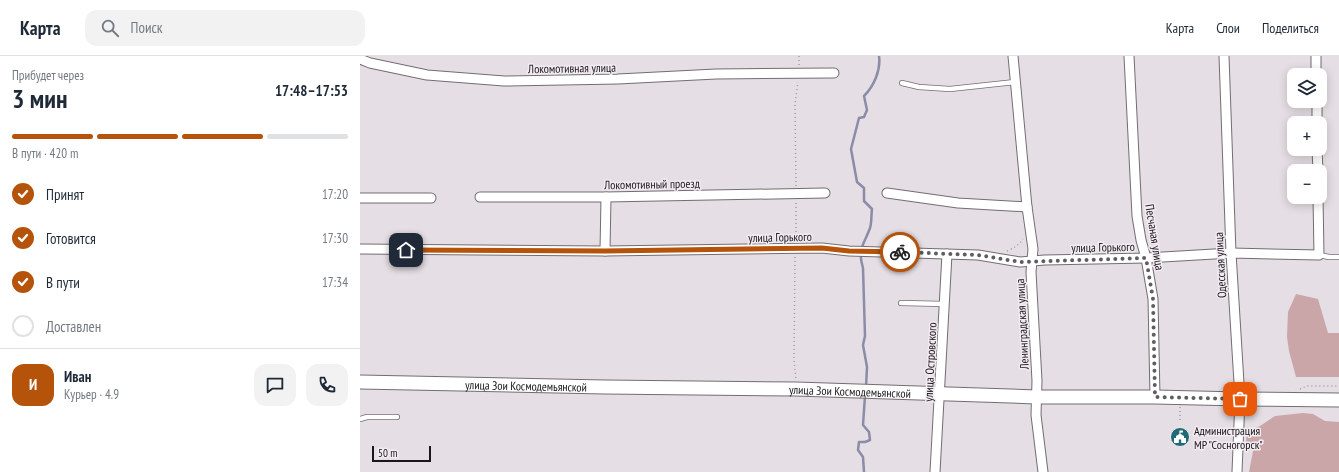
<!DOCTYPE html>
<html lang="ru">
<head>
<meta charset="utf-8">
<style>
	body { margin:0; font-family:"PT Sans Narrow",sans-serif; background:#f2f2f3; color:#1f2937; height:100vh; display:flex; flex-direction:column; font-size:15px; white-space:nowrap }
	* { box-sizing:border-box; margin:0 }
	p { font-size:13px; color:#747a83 }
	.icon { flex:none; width:22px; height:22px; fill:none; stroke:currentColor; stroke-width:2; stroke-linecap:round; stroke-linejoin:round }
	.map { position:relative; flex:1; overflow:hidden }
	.side { display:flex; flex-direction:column; background:#fff; width:360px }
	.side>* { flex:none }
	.fabs { position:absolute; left:927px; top:12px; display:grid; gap:8px }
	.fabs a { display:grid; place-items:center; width:40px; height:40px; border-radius:8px; background:#fff; box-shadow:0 2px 10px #0003; font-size:20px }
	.scale { position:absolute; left:12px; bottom:10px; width:59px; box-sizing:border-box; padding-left:4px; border:2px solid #191719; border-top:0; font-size:11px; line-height:14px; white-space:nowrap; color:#191719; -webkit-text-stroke:3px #f2ebf1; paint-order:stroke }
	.pin { position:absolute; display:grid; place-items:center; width:34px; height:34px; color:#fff; margin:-17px; border-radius:8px; box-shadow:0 2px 6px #0006 }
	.courier { position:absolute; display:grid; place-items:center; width:40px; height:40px; margin:-20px; border:3px solid #b45309; border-radius:50%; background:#fff; color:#222; box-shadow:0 1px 5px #0007 }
	.headline em { font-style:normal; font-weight:600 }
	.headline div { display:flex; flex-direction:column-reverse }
	.headline { display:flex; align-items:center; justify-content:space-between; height:68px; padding:0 12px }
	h1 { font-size:26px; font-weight:600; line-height:30px }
	.bar { display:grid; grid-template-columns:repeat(4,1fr); gap:6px 4px; align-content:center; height:48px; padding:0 12px }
	.bar i { height:5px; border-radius:3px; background:#e0e1e3 }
	.bar .current { background:#b45309 }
	.bar p { grid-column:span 4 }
	.line { display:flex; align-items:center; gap:10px; padding:0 12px; border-top:1px solid #e0e1e3 }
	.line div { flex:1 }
	.round { display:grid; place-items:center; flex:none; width:42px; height:42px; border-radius:12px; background:#f2f2f3 }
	ol { padding:0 12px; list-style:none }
	li { display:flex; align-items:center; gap:12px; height:44px }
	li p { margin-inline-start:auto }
	li .icon { padding:4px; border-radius:50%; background:#b45309; color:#fff; stroke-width:4 }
	li:last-child { color:#747a83 }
	li i { width:22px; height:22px; border:2px solid #e0e1e3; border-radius:50% }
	header { display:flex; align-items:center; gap:24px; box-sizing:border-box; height:56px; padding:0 20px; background:#fff; border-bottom:1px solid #e0e1e3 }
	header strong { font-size:19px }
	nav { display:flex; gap:22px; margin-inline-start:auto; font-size:14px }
	.search { width:280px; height:36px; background:#f2f2f3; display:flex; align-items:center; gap:10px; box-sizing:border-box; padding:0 14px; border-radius:12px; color:#747a83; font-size:15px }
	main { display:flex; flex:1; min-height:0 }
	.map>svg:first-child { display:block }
	.forest { fill:#caa6a8 }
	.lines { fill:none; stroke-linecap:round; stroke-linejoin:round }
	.stream { stroke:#8a8ca8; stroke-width:2.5 }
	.lane-casing { stroke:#736d72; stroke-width:6 }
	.street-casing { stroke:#736d72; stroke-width:11 }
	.secondary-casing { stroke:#736d72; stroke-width:15 }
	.path { stroke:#a19ca1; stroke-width:1.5; stroke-dasharray:1 3; stroke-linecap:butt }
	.lane { stroke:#fff; stroke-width:4.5 }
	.street { stroke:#fff; stroke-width:9 }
	.secondary { stroke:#fff; stroke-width:13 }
	.done { stroke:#605d60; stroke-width:4; stroke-dasharray:0 7.2 }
	.route { stroke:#b45309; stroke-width:5 }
	.labels { text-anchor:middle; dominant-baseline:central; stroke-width:3; stroke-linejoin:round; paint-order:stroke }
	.street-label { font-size:12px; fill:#191719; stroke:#f2ebf1 }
	.poi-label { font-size:12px; fill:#191719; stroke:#f2ebf1; text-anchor:start }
</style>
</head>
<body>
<header>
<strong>Карта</strong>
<div class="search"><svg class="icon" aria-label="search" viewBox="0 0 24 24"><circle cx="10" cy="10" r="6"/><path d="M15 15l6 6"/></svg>Поиск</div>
<nav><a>Карта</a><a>Слои</a><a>Поделиться</a></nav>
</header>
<main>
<section class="side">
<div class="headline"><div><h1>3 мин</h1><p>Прибудет через</p></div><em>17:48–17:53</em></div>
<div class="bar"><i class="current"></i><i class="current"></i><i class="current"></i><i></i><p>В пути · 420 m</p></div>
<ol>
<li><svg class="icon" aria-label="check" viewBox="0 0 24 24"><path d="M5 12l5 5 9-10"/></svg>Принят<p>17:20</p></li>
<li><svg class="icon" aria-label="check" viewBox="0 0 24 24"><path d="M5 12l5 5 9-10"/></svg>Готовится<p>17:30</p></li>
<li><svg class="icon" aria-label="check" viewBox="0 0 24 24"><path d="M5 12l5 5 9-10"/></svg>В пути<p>17:34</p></li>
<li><i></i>Доставлен</li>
</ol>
<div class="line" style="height:72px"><b class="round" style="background:#b45309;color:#fff">И</b><div><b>Иван</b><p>Курьер · 4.9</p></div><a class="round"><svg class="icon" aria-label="chat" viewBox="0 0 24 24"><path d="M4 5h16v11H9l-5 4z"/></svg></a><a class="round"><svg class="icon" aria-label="phone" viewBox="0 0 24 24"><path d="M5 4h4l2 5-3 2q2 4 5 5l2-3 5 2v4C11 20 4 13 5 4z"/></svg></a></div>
</section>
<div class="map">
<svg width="979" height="416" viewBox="0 0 979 416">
	<rect width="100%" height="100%" fill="#e5dee4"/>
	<g class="forest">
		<path d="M936 238 958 243 968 277H979V321H936L929 295 927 281 928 256Z"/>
		<path d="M943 357 953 358 965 365 979 366V416H889L894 390 886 386 887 376 900 370 915 360Z"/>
	</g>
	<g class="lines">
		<g class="stream">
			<path d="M506 331 507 311 503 289 505 280 503 212C497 192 504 189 510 172 512 166 511 159 512 153L504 145V132L497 126 491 93 499 62 504 61 507 54 504 40C514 30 521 14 519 0"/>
			<path d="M504 416 503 401 498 394 499 386H505L510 384 509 376 503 369 505 340"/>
		</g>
		<g class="lane-casing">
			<g id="lane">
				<path d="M542 27 559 31 590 33 655 26"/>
				<path d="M959 199 969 201H979"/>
				<path d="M541 247 585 248"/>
				<path d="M0 363 7 361H37"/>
			</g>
		</g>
		<g class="street-casing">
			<g id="street">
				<path d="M653 0 667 151 673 193 671 216 677 325 676 359 683 416"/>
				<path d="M769 0 777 160 781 184 786 202 793 243 795 341"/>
				<path d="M864 0 871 197 880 343 877 416"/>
				<path d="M956 0V19"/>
				<path d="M0 3 10 7 67 19 144 25 258 23 356 18 474 17"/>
				<path d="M957 45V67"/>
				<path d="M957 93 958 115"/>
				<path d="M527 137 598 147 667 151"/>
				<path d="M120 141H246L465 137"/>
				<path d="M0 142H71"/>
				<path d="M0 193 245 195 462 192 489 195 618 199 660 206 685 204 786 202 871 197 959 199 958 141"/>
				<path d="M245 195 246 141"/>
				<path d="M575 416 587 198"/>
			</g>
		</g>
		<g class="secondary-casing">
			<g id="secondary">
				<path id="s1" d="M0 326 245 331 436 333 677 341H795L880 343 979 344"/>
			</g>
		</g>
		<g class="path">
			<path d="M439 0V10"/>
			<path d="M436 130 435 48 438 26"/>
			<path d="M436 184V145"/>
			<path d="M647 195C654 192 659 189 663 183"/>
			<path d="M435 201 434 304 436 324"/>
			<path d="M940 333 947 330H979"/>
			<path d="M820 351V366"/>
		</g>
		<use href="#lane" class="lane"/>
		<use href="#street" class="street"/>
		<use href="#secondary" class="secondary"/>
	</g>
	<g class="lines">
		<path class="done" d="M540 196 618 199 660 206 786 202 793 243 795 341 880 343"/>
		<path class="route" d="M46 194 245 195 462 192 489 195 540 196"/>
	</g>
	<defs>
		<g id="civic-disc" transform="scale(1)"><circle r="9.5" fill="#206976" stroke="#f2ebf1"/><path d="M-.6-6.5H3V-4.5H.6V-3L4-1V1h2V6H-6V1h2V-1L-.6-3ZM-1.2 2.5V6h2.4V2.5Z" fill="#fff"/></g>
	</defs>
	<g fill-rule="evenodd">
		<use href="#civic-disc" x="820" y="381"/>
	</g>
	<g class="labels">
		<g class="street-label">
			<text transform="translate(212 12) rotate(-1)">Локомотивная улица</text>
			<text transform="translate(292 128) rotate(-1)">Локомотивный проезд</text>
			<text transform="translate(420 181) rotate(-1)">улица Горького</text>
			<text transform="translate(795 181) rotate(81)">Песчаная улица</text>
			<text transform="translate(743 191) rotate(-1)">улица Горького</text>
			<text transform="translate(860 209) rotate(-93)">Одесская улица</text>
			<text transform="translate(662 268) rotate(-93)">Ленинградская улица</text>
			<text transform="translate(570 306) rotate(-87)">улица Островского</text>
			<text stroke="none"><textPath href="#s1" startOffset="166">улица Зои Космодемьянской</textPath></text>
			<text stroke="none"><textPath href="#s1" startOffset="490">улица Зои Космодемьянской</textPath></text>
		</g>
		<g class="poi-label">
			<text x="834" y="374">Администрация<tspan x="834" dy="14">МР "Сосногорск"</tspan></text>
		</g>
	</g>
</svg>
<div class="fabs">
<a><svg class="icon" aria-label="layers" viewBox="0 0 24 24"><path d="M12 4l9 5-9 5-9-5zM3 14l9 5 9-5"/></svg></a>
<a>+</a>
<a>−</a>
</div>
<div class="scale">50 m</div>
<div class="pin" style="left:880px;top:343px;background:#ea580c"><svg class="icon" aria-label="bag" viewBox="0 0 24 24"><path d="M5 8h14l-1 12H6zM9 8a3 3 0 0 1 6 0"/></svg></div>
<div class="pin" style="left:46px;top:194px;background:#1f2937"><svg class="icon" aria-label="home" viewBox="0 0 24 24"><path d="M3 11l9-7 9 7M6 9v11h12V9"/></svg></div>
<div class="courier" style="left:540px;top:196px"><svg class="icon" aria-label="bike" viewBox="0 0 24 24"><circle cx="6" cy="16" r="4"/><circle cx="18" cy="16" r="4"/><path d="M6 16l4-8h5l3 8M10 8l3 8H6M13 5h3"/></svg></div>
</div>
</main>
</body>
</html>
